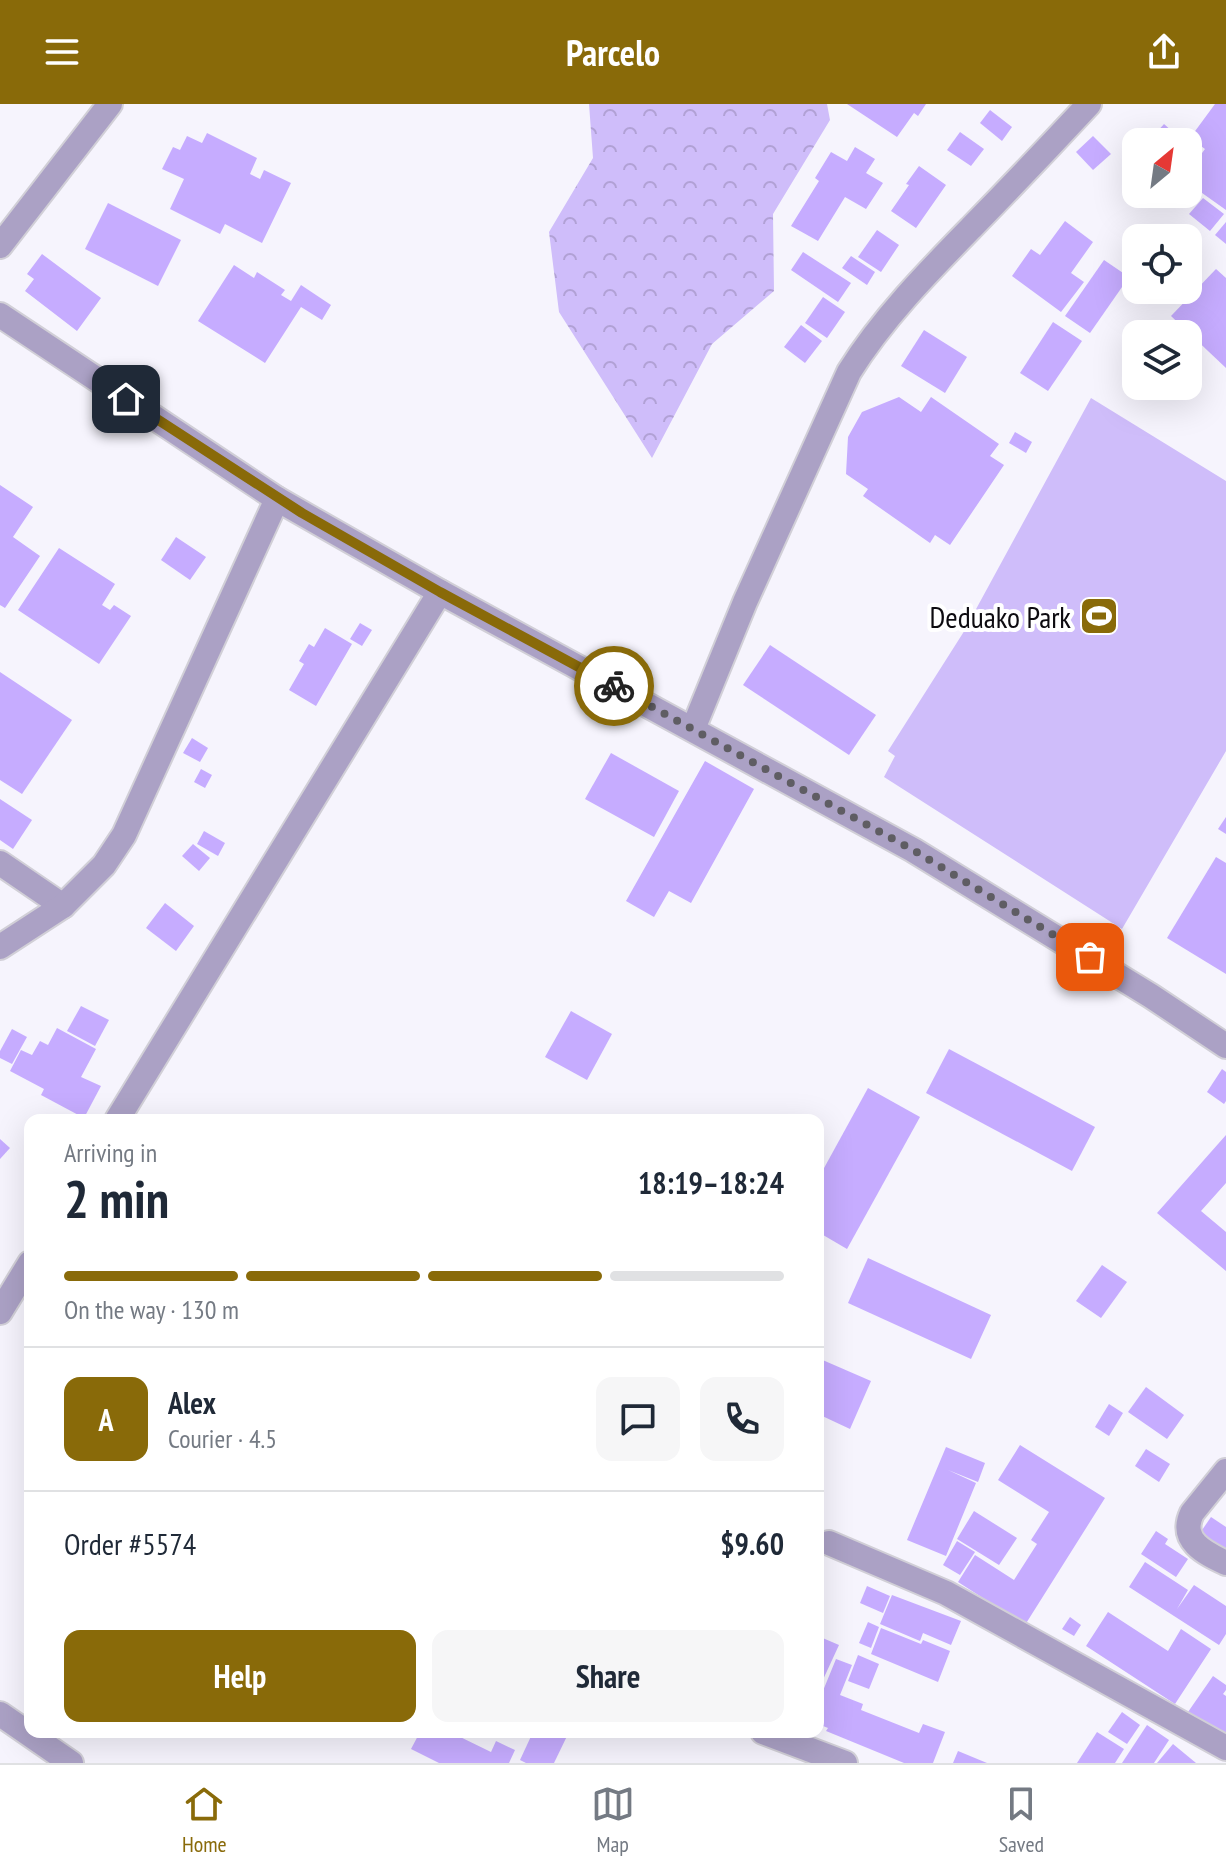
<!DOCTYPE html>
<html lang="en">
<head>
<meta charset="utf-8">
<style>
	body { margin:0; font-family:"PT Sans Narrow",sans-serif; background:#f6f6f7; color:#1f2937; height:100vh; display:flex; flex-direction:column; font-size:30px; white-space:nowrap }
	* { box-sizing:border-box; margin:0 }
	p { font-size:26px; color:#747a83 }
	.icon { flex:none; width:44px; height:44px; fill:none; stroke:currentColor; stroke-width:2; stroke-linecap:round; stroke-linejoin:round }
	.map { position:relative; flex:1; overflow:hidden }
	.sheet { position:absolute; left:24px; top:1010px; width:800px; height:624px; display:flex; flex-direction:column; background:#fff; border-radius:16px; box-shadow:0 8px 32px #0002 }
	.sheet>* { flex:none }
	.needle { width:52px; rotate:29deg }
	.controls { position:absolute; left:1122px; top:24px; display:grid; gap:16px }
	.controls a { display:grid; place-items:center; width:80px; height:80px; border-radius:16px; background:#fff; box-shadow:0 8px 32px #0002; font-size:40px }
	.pin { position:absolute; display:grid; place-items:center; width:68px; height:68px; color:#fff; margin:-34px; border-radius:16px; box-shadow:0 4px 12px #0006 }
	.courier { position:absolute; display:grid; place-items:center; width:80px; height:80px; margin:-40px; border:6px solid #896a09; border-radius:50%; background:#fff; color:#222; box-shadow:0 2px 10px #0007 }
	.summary em { font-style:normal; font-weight:700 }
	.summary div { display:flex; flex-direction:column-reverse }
	.summary { display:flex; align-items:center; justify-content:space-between; height:136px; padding:0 40px }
	h1 { font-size:52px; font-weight:700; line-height:60px }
	.bar { display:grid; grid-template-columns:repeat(4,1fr); gap:12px 8px; align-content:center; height:96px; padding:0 40px }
	.bar i { height:10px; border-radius:6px; background:#e0e1e3 }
	.bar .active { background:#896a09 }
	.bar p { grid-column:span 4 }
	.line { display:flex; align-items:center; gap:20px; padding:0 40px; border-top:2px solid #e0e1e3 }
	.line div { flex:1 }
	.round { display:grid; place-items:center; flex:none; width:84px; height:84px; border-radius:16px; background:#f6f6f7 }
	.primary-button { display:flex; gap:16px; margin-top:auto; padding:16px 40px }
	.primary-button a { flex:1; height:92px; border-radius:16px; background:#896a09; color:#fff; font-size:32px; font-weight:700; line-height:92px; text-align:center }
	.primary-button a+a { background:#f6f6f7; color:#1f2937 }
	header { display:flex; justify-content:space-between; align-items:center; height:104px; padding:0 40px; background:#896a09; color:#fff; font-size:36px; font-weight:700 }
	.tab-bar { display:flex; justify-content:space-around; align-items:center; height:112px; border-top:2px solid #e0e1e3; background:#fff; font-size:22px; color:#747a83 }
	.tab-bar a { display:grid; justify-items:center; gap:4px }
	.tab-bar .active { color:#896a09 }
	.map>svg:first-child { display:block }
	.forest { fill:url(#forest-crowns) }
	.pitch { fill:#cfbdfa }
	.building { fill:#c6acff }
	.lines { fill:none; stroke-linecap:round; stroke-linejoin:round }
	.minor-casing { stroke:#d1cfd7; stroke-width:28 }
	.minor { stroke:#aba1c5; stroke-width:24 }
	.done { stroke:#5f5d63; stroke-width:8; stroke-dasharray:0 14.4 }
	.route { stroke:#896a09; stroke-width:10 }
	.labels { text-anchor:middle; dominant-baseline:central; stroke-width:8; stroke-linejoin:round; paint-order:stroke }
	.poi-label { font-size:30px; fill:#0d0b10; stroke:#fff; text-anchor:end }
</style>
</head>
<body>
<header><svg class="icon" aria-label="menu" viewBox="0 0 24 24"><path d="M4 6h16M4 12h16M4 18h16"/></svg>Parcelo<svg class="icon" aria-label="share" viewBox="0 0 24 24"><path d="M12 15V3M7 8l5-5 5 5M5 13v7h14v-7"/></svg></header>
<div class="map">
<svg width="1226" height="1659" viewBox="0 0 1226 1659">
	<defs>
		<pattern id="forest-crowns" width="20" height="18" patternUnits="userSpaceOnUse" patternTransform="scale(2)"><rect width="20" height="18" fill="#cfbdfa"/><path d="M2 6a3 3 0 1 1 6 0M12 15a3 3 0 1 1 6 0" fill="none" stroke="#b1a1d5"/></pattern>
	</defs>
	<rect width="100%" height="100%" fill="#f6f4fd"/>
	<path class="forest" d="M589 0H827L830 16 773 110 774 187 712 240 652 354 559 208 549 128 593 54Z"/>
	<path class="pitch" d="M1091 294 1226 377V647L1122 825 884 673 895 652 888 647 963 529Z"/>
	<g class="building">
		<path d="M847 0H926L918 12 914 9 897 33Z"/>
		<path d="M1215 0H1226V106L1188 79V68L1205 45 1190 34Z"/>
		<path d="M990 6 1012 23 1002 37 980 19Z"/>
		<path d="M1164 20 1184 38H1148Z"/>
		<path d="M960 28 984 45 971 62 947 46Z"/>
		<path d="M207 29 257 54 250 70 260 75 264 66 291 79 262 139 225 120 220 130 170 105 184 75 162 65 173 43 180 46 187 32 202 39Z"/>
		<path d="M1093 32 1111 50 1093 66 1076 48Z"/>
		<path d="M855 43 875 55 866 69 883 79 866 105 845 93 818 137 791 122 819 77 815 74 831 48 847 57Z"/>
		<path d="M919 62 946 81 916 124 891 107 909 81 906 80Z"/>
		<path d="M1203 94 1224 110 1210 127 1189 110Z"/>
		<path d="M108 99 181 136 158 182 85 145Z"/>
		<path d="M1065 117 1093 138 1071 169 1084 178 1061 208 1012 172 1031 145 1040 151Z"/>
		<path d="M1226 118V140L1215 131Z"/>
		<path d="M877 126 899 141 881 168 858 153Z"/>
		<path d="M803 148 851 179 838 198 791 166Z"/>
		<path d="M42 150 101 194 77 227 25 187 34 175 27 170Z"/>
		<path d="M851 152 875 168 867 181 842 164Z"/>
		<path d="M1104 156 1129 173 1090 229 1065 212Z"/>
		<path d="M234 161 254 174 257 168 285 186 281 191 291 197 301 181 331 201 322 216 301 203 265 259 198 217Z"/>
		<path d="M1216 165 1226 174V264L1171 212Z"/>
		<path d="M823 193 845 208 827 234 805 219Z"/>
		<path d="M1053 218 1082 237 1048 287 1020 269Z"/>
		<path d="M801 221 822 237 805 259 784 243Z"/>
		<path d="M924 226 967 253 945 289 901 262Z"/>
		<path d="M899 293 921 308 931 293 999 340 990 352 1004 361 950 441 935 431 930 439 863 392 868 385 846 370 848 333 862 308Z"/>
		<path d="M1015 328 1032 338 1026 349 1009 339Z"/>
		<path d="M0 381 33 403 13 433 40 452 5 504 0 501Z"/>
		<path d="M176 433 206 453 190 476 161 456Z"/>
		<path d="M59 444 115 480 102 501 110 506 114 501 131 512 99 560 18 506Z"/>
		<path d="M360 519 372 526 362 542 350 535Z"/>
		<path d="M325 524 352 540 316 602 289 586 304 560 299 557 309 540 314 543Z"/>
		<path d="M770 541 876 611 849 651 743 581Z"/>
		<path d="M0 568 72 616 22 690 0 676Z"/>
		<path d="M192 634 208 644 200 658 183 649Z"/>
		<path d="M611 649 679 687 654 733 585 695Z"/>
		<path d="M705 657 754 685 691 799 669 787 654 813 626 797Z"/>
		<path d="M201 665 212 671 205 684 194 678Z"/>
		<path d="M0 695 32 716 13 745 0 736Z"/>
		<path d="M1226 713V730L1218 725Z"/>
		<path d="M204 727 225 739 218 752 197 740Z"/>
		<path d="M193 740 210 754 199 767 182 752Z"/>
		<path d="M1216 753 1226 759V870L1167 834Z"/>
		<path d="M165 799 194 822 176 847 146 824Z"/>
		<path d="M81 902 109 916 95 942 67 927Z"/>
		<path d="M571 907 612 930 587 976 545 953Z"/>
		<path d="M57 924 96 945 81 973 101 982 84 1014 41 991 44 985 10 967 21 946 32 951 40 937 48 941Z"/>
		<path d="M12 925 27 933 12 960 0 954V947Z"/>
		<path d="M949 945 1095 1023 1072 1067 926 989Z"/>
		<path d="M1222 965 1226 968V997L1224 1000 1207 988Z"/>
		<path d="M868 984 920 1013 847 1145 818 1128V1075Z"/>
		<path d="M1226 1031V1079L1201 1107 1226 1128V1167L1157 1109Z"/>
		<path d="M0 1035 10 1044 0 1055Z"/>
		<path d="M868 1154 991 1211 971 1255 848 1199Z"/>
		<path d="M1102 1161 1127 1178 1101 1214 1076 1197Z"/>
		<path d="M818 1254 871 1277 850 1325 818 1310Z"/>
		<path d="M1146 1283 1184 1311 1167 1335 1128 1308Z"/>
		<path d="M1109 1300 1123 1309 1109 1332 1095 1323Z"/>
		<path d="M1020 1341 1105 1394 1025 1521 958 1478 975 1451 1014 1476 1037 1440 1031 1436 1049 1408 998 1376Z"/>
		<path d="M946 1343 985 1359 978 1378 948 1366 976 1379 946 1452 907 1436Z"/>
		<path d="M1146 1345 1170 1360 1159 1378 1135 1362Z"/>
		<path d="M974 1407 1017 1434 999 1461 957 1435Z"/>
		<path d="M1211 1413 1226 1423V1448L1200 1429Z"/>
		<path d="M1156 1427 1168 1435 1165 1440 1188 1455 1176 1473 1141 1450Z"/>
		<path d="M957 1437 975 1448 960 1471 943 1461Z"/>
		<path d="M1145 1458 1188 1486 1177 1505 1194 1481 1226 1502V1530L1219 1541 1129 1483Z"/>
		<path d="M867 1482 890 1492 883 1509 860 1499Z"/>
		<path d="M892 1491 961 1517 951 1541 923 1529 920 1537 880 1520Z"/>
		<path d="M1108 1508 1168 1547 1181 1525 1211 1545 1175 1600 1086 1542Z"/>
		<path d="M1070 1513 1081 1521 1074 1532 1062 1525Z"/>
		<path d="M868 1518 879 1523 871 1544 859 1539Z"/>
		<path d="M881 1524 921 1540 923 1536 950 1547 938 1578 871 1550Z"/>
		<path d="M818 1532 839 1541 821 1580 818 1579Z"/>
		<path d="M858 1551 879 1560 869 1585 848 1577Z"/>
		<path d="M836 1555 852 1561 840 1591 863 1600 861 1606 919 1629 923 1620 945 1628 933 1659H904L826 1627 828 1624 818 1620V1599Z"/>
		<path d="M1213 1572 1226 1581V1586L1223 1590 1226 1592V1634L1188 1608Z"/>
		<path d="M1122 1608 1140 1621 1127 1640 1108 1628Z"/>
		<path d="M1147 1621 1169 1636 1154 1659H1122Z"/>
		<path d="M420 1628H450L491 1648 496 1637 515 1646 509 1659H439L411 1645Z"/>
		<path d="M533 1628H569L554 1659H526L520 1656Z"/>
		<path d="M1097 1628 1124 1645 1115 1659H1077Z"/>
		<path d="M1173 1640 1196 1659H1157Z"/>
		<path d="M958 1647 987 1659H953Z"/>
	</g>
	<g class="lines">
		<g class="minor-casing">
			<g id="minor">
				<path d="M0 142 110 0"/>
				<path d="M0 211 277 395 440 488 913 746 1151 892 1226 942"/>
				<path d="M693 625 745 498 849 268C882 215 927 169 971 124 1011 83 1050 42 1089 0"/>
				<path d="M0 759 63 802"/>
				<path d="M0 843 63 802 104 761 124 731 277 395"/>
				<path d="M117 1016 440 488"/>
				<path d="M0 1208 30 1159"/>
				<path d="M1226 1367 1192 1409C1179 1437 1205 1449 1226 1459"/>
				<path d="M829 1439 946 1489 1226 1644"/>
				<path d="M0 1610 71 1659"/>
				<path d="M763 1628 845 1659"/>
			</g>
		</g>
		<use href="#minor" class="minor"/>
	</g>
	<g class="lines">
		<path class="done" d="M614 582 913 746 1090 853"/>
		<path class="route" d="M126 295 302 409 440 488 614 582"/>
	</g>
	<defs>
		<g id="stadium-square" transform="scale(2)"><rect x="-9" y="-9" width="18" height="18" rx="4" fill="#896a09" stroke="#fff"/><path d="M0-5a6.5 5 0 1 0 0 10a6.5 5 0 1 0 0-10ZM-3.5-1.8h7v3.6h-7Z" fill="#fff"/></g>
	</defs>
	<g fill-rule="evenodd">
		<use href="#stadium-square" x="1099" y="512"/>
	</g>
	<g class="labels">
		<g class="poi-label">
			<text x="1071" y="512">Deduako Park</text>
		</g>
	</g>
</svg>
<div class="controls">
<a><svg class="needle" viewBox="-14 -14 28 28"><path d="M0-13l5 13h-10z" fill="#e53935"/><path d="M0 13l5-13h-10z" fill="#747a83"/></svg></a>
<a><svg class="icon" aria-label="locate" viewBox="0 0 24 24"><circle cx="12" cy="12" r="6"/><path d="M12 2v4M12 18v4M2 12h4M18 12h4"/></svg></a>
<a><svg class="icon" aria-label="layers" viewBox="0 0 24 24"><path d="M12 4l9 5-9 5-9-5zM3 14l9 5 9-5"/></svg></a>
</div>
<div class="pin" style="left:1090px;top:853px;background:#ea580c"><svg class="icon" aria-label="bag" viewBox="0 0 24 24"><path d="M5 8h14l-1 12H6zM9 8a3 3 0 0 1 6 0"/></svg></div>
<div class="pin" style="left:126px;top:295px;background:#1f2937"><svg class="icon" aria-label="home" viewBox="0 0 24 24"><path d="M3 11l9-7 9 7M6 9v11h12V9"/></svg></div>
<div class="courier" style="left:614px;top:582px"><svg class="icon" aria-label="bike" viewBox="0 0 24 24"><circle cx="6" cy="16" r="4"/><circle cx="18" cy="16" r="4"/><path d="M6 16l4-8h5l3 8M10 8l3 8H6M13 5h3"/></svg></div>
<section class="sheet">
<div class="summary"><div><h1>2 min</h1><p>Arriving in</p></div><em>18:19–18:24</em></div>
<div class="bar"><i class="active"></i><i class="active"></i><i class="active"></i><i></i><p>On the way · 130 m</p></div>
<div class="line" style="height:144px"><b class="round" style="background:#896a09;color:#fff">A</b><div><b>Alex</b><p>Courier · 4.5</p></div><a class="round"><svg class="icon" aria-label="chat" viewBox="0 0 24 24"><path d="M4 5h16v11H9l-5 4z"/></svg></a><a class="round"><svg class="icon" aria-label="phone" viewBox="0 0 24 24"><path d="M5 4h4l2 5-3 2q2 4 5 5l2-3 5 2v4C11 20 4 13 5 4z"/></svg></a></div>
<div class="line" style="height:104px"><div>Order #5574</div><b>$9.60</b></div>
<div class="primary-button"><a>Help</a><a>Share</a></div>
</section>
</div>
<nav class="tab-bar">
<a class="active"><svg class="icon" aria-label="home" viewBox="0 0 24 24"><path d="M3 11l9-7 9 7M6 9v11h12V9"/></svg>Home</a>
<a><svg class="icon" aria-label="map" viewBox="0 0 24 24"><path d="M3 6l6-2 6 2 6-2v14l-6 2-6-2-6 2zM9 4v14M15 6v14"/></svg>Map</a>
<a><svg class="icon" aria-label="saved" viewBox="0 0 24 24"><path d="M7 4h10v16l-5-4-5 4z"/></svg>Saved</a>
</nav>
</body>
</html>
